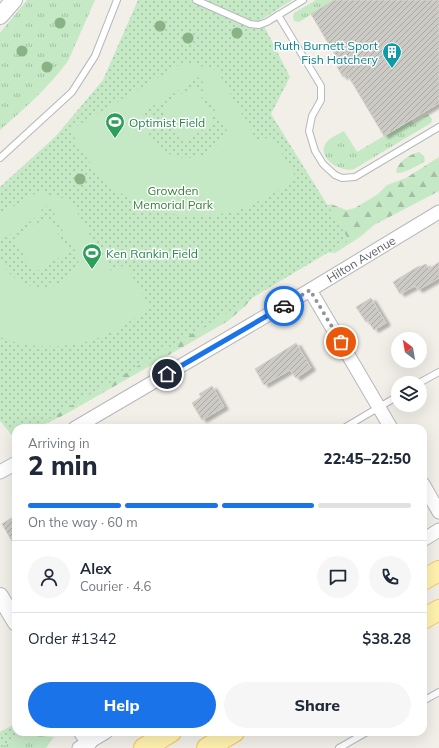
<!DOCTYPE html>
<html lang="en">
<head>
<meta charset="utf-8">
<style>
	body { margin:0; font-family:Mulish,sans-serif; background:#f6f6f7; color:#1f2937; height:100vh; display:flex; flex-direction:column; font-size:15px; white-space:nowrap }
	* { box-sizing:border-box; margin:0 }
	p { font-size:13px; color:#747a83 }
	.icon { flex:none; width:22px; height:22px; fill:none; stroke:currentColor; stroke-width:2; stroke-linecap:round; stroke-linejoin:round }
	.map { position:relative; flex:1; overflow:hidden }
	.side { position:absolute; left:12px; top:424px; width:415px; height:312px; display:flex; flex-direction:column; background:#fff; border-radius:12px; box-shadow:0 4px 16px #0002 }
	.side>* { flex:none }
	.needle { width:26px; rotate:329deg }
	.fabs { position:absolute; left:391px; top:332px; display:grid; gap:8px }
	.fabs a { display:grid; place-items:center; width:36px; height:36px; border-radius:50%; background:#fff; box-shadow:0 4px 16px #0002; font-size:20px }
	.pin { position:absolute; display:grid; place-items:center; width:34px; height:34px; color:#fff; margin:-17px; border:2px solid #fff; border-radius:50%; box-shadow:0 1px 4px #0007 }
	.courier { position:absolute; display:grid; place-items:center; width:40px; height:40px; margin:-20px; border:3px solid #1a73e8; border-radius:50%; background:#fff; color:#222; box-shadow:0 1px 5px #0007 }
	.summary em { font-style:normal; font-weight:800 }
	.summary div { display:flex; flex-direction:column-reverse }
	.summary { display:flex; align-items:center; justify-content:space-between; height:68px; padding:0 16px }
	h1 { font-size:26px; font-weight:800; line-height:30px }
	.bar { display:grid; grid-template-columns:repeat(4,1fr); gap:6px 4px; align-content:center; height:48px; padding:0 16px }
	.bar i { height:5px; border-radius:3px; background:#e0e1e3 }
	.bar .selected { background:#1a73e8 }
	.bar p { grid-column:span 4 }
	.line { display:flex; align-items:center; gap:10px; padding:0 16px; border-top:1px solid #e0e1e3 }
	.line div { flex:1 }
	.round { display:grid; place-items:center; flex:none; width:42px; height:42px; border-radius:21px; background:#f6f6f7 }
	.action { display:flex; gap:8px; margin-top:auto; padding:8px 16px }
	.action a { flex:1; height:46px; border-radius:24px; background:#1a73e8; color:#fff; font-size:16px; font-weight:800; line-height:46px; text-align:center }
	.action a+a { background:#f6f6f7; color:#1f2937 }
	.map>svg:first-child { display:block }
	.grass { fill:url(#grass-tufts) }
	.forest { fill:url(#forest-firs) }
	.park { fill:url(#park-dots) }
	.pitch { fill:#c5e8c5; fill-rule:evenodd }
	.building { fill:url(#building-hatch); stroke:#d6d1c6; filter:url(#shadow) }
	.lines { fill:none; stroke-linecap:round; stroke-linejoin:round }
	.service-casing { stroke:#b5b8bc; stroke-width:8 }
	.minor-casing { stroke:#b5b8bc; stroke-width:15 }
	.tertiary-casing { stroke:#b5b8bc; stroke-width:18 }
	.primary-casing { stroke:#f2c960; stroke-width:22 }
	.service { stroke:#fff; stroke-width:6 }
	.minor { stroke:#fff; stroke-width:13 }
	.tertiary { stroke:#fff; stroke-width:16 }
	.primary { stroke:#fff2af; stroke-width:20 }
	.tree { fill:#89b387 }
	.done { stroke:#929495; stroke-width:4; stroke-dasharray:0 7.2 }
	.route { stroke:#1a73e8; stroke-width:5 }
	.labels { text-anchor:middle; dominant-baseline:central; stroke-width:3; stroke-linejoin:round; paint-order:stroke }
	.culture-label { font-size:12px; fill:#0d838f; stroke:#fff; text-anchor:end }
	.leisure-label { font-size:12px; fill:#27864d; stroke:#fff; text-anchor:start }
	.park-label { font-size:12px; fill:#348238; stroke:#fff }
	.street-label { font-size:12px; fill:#5f6368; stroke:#fff }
</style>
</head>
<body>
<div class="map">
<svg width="439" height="748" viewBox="0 0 439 748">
	<defs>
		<pattern id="grass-tufts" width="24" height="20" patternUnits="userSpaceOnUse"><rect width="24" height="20" fill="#c5e8c5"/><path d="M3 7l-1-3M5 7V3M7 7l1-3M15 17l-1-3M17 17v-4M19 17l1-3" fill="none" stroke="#a3c0a4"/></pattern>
		<pattern id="forest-firs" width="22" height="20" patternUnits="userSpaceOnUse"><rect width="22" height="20" fill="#c5e8c5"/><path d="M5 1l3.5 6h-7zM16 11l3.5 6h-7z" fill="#a3c0a4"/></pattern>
		<pattern id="park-dots" width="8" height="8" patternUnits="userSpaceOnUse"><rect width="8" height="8" fill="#c5e8c5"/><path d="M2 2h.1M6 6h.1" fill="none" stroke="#a3c0a4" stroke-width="1.8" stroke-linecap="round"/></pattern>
		<pattern id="building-hatch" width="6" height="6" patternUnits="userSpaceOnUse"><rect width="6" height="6" fill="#cccac5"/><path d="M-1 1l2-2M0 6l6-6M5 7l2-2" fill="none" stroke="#a9a8a4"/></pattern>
		<filter id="shadow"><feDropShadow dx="4.5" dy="2.5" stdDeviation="1" flood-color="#0004"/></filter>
	</defs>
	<rect width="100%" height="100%" fill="#f1efe8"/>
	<g class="grass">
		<path d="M27 0H95L68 61C49 87 24 109 0 130V33Z"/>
		<path d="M316 0H334L299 22 294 21 293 17 294 13Z"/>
		<path d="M428 114 432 119 431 123 354 169C341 173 316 158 326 143 329 138 339 134 344 131L357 152 411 120 413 123Z"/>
		<path d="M26 732H38L44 736 54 737 46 748H0Z"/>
	</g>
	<g class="forest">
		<path d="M419 152 424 156 425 161C420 165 402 174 397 173L396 171C399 161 410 154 419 152Z"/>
		<path d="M439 157V191L374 225 360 237 335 253 321 252 270 279 244 307 228 321 66 414C51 421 32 433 15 427 10 426 5 423 0 421V388L323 207 331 204 346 210 355 208 378 194 387 185 406 178Z"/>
	</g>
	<g class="park">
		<path d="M138 0H292L261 20 290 77 271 114 349 240 34 428H16L15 439 0 421V187L56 136 103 80Z"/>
		<path d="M16 723V732H26L0 748V732Z"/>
	</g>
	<g class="pitch">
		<path d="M184 62 217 70 258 143 271 135 297 179C280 189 264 200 246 207 197 226 139 215 102 177 89 163 79 147 70 130ZM196 76 202 80 203 84 201 87 227 131C208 177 140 160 145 111L189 84 190 79Z"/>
		<path d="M191 88 197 90C202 98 215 115 212 124L187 139 183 140C177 138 164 118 163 111 163 108 163 107 164 104Z"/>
		<path d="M38 192 70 200 112 273 125 264 151 308C139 315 127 324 114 331 79 349 36 352 0 337V256C8 286 47 298 69 276 74 270 79 265 79 257L54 217 55 210 50 206 44 207 41 211V214L0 241V214Z"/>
		<path d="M44 219 50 220 68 250 67 253 37 271H33L14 239 18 235Z"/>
	</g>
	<g class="building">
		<path d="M334 0H439V103L384 136 347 74 343 77 337 67 341 65 311 14Z"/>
		<path d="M439 262V278L418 290 415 286 400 294 393 282 419 266V267L426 264 429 269Z"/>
		<path d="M371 298 386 323 374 330 368 321 366 322 356 307Z"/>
		<path d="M296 343 311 368 296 378 290 370 264 385 255 369Z"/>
		<path d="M212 386 224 407 202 420 192 403 201 397 199 394Z"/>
		<path d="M16 515V548L2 524Z"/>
	</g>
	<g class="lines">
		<g class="service-casing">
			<g id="service">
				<path d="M196 0 250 24 259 25 267 22 303 0"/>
				<path d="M278 15 321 86V100L312 116 309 131 315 151 323 164 335 175 342 178 355 177 439 127"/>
				<path d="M0 158 72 92 95 56 117 0"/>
				<path d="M419 383 439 372"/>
				<path d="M344 428 398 396"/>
				<path d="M423 701 439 692"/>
				<path d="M339 748 367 732"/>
			</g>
		</g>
		<g class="minor-casing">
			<g id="minor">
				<path d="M310 290 391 428"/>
				<path d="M75 428 310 290 439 212"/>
				<path d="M0 472 16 463"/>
				<path d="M423 484 439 512"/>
				<path d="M423 540 439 530"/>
				<path d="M79 748 106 732"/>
			</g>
		</g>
		<g class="tertiary-casing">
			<g id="tertiary">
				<path d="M0 16 14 0"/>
				<path d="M0 596 16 623"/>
				<path d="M82 732 89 742"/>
			</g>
		</g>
		<g class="primary-casing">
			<g id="primary">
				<path d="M423 580 439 571"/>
				<path d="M423 619 439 610"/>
				<path d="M144 748 171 732"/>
				<path d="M207 748 234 732"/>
			</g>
		</g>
		<use href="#service" class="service"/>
		<use href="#minor" class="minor"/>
		<use href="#tertiary" class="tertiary"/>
		<use href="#primary" class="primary"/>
	</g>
	<g class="tree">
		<circle cx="60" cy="23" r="5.5"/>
		<circle cx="160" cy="26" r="5.5"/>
		<circle cx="237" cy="33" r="5.5"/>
		<circle cx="188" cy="38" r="5.5"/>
		<circle cx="22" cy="51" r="5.5"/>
		<circle cx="47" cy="67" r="5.5"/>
		<circle cx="80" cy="179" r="5.5"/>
	</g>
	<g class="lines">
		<path class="done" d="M284 306 310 290 341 342"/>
		<path class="route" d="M167 374 284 306"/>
	</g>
	<defs>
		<g id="building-pin" transform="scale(1)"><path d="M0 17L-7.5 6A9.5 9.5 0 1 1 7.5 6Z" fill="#0f9aa8" stroke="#fff"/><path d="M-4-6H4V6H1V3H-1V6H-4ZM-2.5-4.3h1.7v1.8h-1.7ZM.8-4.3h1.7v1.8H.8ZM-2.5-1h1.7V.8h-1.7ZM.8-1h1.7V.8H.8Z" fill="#fff"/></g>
		<g id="stadium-pin" transform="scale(1)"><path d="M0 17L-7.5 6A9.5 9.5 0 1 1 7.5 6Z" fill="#2e9e5b" stroke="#fff"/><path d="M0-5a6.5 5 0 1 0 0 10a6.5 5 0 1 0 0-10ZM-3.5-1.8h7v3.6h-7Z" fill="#fff"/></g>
	</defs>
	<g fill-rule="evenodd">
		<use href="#building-pin" x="392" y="52"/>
		<use href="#stadium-pin" x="115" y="122"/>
		<use href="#stadium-pin" x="92" y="253"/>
	</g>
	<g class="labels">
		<g class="culture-label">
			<text x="378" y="45">Ruth Burnett Sport<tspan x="378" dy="14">Fish Hatchery</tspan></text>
		</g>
		<g class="leisure-label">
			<text x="129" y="122">Optimist Field</text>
			<text x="106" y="253">Ken Rankin Field</text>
		</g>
		<g class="park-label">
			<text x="173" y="190">Growden<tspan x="173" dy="14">Memorial Park</tspan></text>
		</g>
		<g class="street-label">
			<text transform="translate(361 259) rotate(-31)">Hilton Avenue</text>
		</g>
	</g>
</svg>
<div class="fabs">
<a><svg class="needle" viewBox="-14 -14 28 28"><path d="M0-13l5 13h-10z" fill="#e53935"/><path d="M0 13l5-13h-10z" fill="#747a83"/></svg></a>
<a><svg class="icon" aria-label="layers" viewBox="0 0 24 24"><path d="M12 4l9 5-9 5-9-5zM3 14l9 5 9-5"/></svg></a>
</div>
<div class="pin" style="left:341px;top:342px;background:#ea580c"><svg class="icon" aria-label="bag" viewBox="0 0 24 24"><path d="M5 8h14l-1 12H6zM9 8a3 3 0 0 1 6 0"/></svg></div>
<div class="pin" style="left:167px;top:374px;background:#1f2937"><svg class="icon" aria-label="home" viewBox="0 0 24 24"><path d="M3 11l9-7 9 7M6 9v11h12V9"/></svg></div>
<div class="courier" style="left:284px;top:306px"><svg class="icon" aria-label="car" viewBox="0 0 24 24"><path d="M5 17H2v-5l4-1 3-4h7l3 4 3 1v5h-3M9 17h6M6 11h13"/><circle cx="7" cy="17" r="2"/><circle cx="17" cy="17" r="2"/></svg></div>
<section class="side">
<div class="summary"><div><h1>2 min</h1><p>Arriving in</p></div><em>22:45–22:50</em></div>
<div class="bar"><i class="selected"></i><i class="selected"></i><i class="selected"></i><i></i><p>On the way · 60 m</p></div>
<div class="line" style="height:72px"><a class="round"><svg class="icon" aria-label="person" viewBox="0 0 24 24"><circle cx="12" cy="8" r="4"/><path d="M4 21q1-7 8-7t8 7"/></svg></a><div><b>Alex</b><p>Courier · 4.6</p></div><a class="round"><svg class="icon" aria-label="chat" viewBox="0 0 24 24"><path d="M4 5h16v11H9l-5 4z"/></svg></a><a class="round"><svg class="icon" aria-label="phone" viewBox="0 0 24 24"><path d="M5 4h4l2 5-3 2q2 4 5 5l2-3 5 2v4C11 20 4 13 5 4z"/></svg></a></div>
<div class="line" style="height:52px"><div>Order #1342</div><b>$38.28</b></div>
<div class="action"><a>Help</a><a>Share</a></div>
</section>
</div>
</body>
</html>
